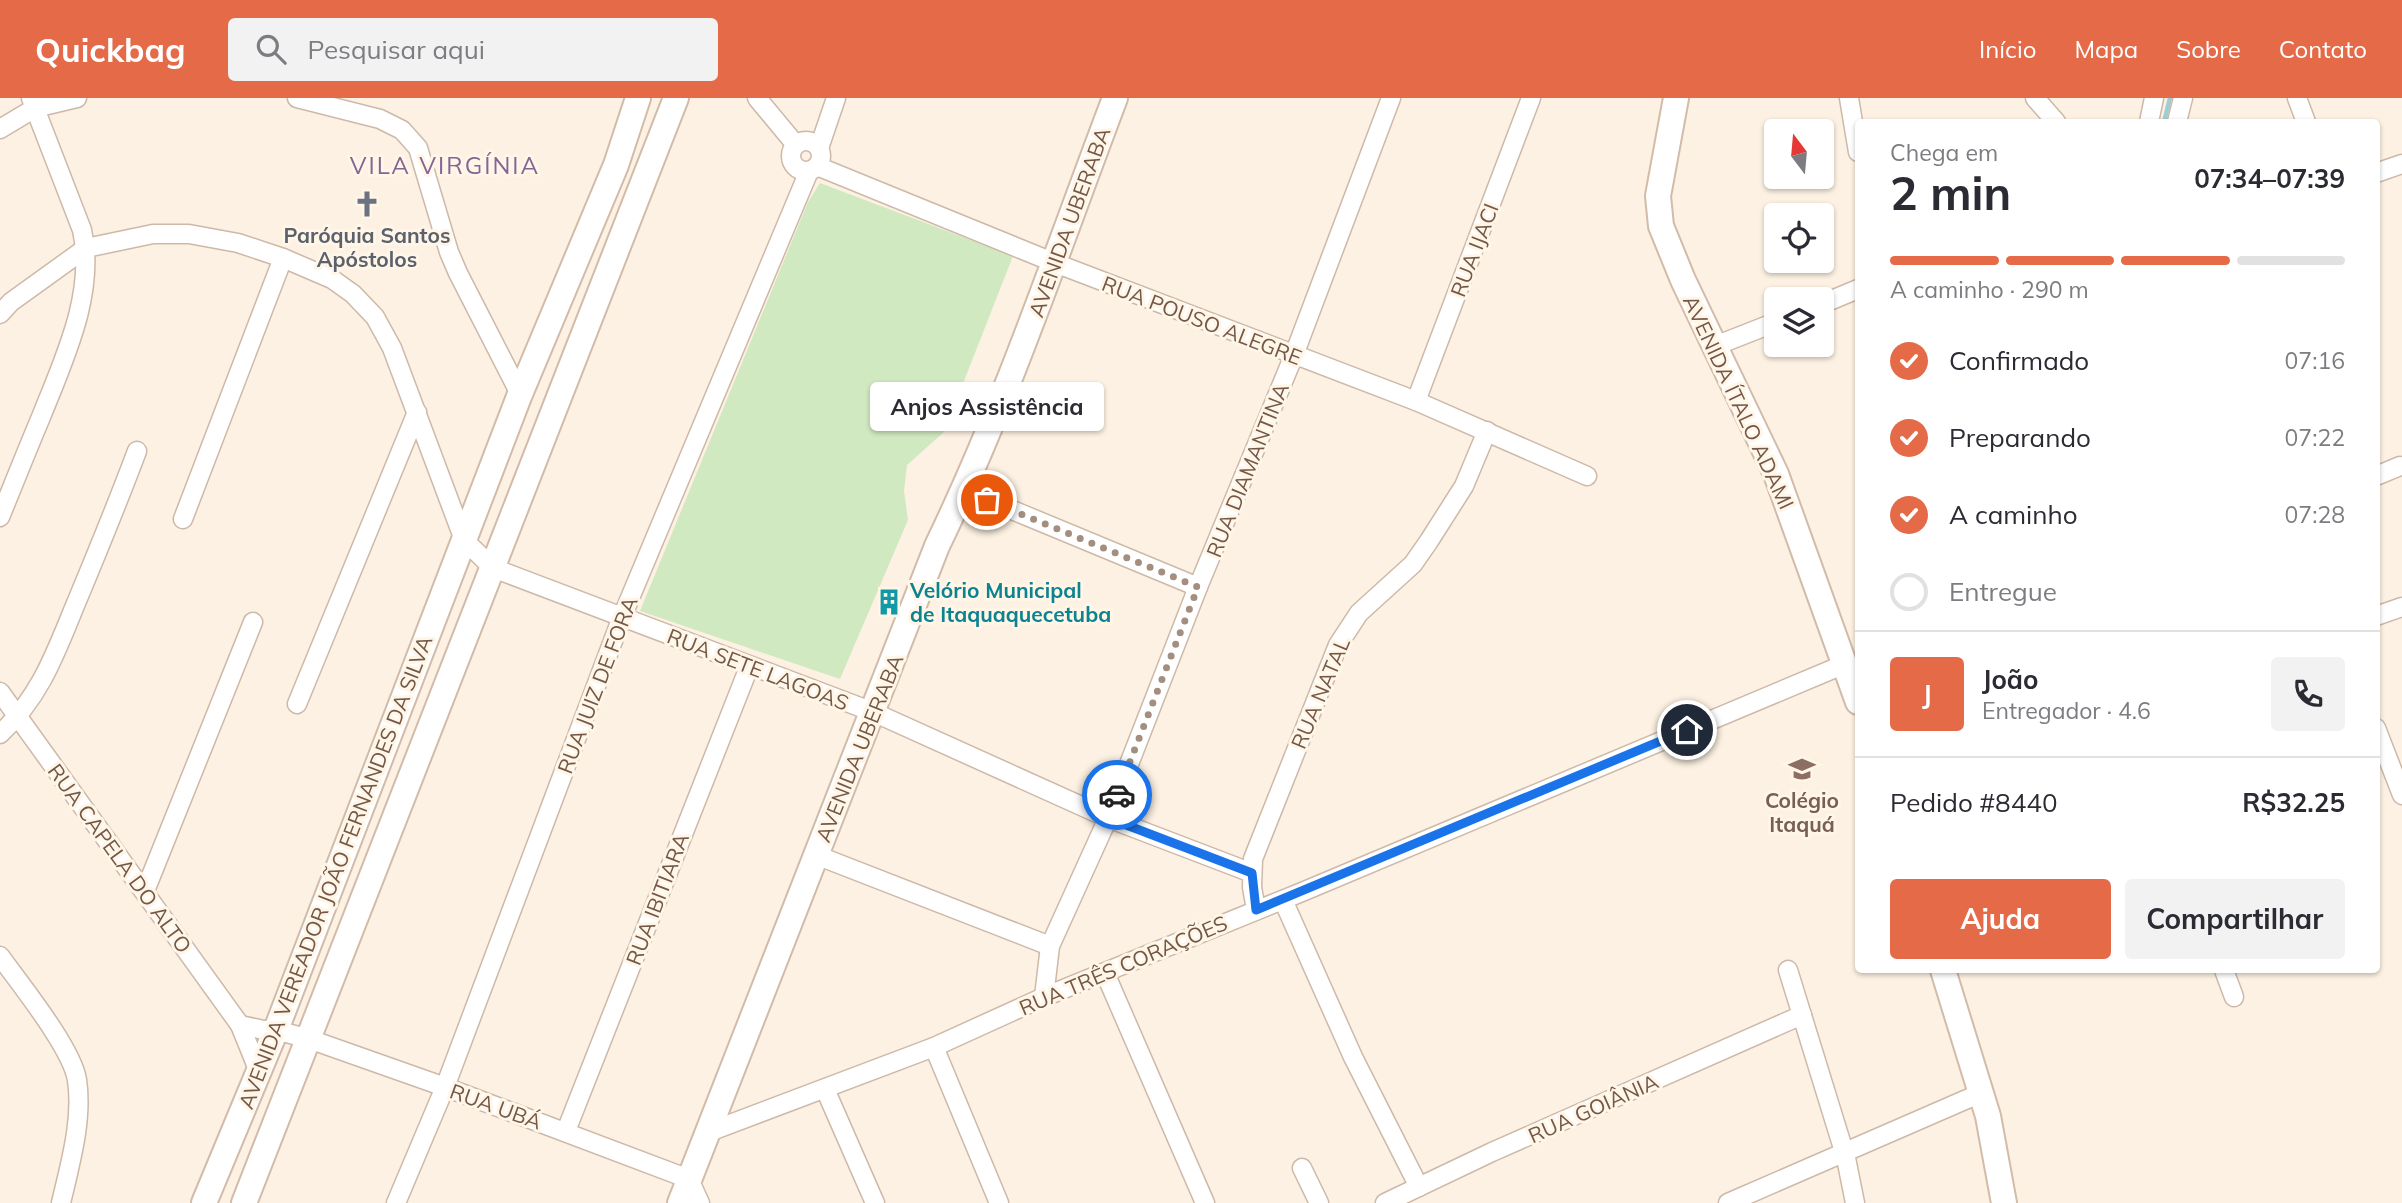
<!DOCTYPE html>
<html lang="pt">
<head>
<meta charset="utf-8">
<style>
	body { margin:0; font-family:Mulish,sans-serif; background:#f2f2f3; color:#2b2b33; height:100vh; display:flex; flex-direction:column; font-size:26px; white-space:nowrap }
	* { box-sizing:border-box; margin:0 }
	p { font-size:23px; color:#7c7c81 }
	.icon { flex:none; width:38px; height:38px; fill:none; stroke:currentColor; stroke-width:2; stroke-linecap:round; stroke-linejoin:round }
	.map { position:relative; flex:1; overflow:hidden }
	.side { position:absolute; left:1855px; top:21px; width:525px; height:854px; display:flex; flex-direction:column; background:#fff; border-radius:7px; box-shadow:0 2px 5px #0004 }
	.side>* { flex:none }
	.needle { width:46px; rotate:344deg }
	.controls { position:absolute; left:1764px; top:21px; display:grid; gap:14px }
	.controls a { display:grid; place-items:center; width:70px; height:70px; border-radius:7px; background:#fff; box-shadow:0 2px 5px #0004; font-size:35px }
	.pin { position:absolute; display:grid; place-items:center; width:60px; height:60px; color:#fff; margin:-30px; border:4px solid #fff; border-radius:50%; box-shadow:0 2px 7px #0007 }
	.courier { position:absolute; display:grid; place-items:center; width:70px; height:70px; margin:-35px; border:5px solid #1a73e8; border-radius:50%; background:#fff; color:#222; box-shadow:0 2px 9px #0007 }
	.bubble { position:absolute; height:49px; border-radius:7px; background:#fff; box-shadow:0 2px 5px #0004; font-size:23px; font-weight:700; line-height:49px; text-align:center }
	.head em { font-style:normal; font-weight:700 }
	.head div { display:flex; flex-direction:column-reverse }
	.head { display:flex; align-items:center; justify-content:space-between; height:119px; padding:0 35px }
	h1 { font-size:46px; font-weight:700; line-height:52px }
	.bar { display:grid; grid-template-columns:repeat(4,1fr); gap:10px 7px; align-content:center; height:84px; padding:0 35px }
	.bar i { height:9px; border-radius:5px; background:#e1e1e2 }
	.bar .current { background:#e46a48 }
	.bar p { grid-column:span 4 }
	.line { display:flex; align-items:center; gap:18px; padding:0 35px; border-top:2px solid #e1e1e2 }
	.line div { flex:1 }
	.round { display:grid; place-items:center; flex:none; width:74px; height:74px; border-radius:7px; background:#f2f2f3 }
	ol { padding:0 35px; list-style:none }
	li { display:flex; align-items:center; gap:21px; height:77px }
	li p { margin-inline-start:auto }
	li .icon { padding:7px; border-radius:50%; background:#e46a48; color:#fff; stroke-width:4 }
	li:last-child { color:#7c7c81 }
	li i { width:38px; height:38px; border:4px solid #e1e1e2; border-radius:50% }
	.action { display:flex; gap:14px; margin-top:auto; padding:14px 35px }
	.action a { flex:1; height:80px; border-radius:7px; background:#e46a48; color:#fff; font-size:28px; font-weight:700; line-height:80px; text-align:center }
	.action a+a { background:#f2f2f3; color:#2b2b33 }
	header { display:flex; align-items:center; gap:42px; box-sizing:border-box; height:98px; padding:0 35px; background:#e46a48; color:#fff }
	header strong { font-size:33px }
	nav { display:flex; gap:38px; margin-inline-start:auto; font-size:24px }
	.search { width:490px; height:63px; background:#f2f2f3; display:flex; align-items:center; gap:18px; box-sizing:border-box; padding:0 24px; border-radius:7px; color:#7c7c81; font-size:26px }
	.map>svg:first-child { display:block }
	.green { fill:#d1e9c1 }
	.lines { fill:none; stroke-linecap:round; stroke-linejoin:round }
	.stream { stroke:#9dced6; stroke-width:4.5 }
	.street-casing { stroke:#cdb9a9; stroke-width:21 }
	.secondary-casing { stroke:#d2bba9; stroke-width:28 }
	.street { stroke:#fff; stroke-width:18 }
	.secondary { stroke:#fff; stroke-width:24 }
	.done { stroke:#a38e7f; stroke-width:7; stroke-dasharray:0 12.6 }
	.route { stroke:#1a73e8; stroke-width:9 }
	.labels { text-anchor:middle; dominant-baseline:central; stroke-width:6; stroke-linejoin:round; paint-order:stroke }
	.street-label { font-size:21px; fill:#735849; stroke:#fff6e7 }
	.worship-label { font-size:21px; font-weight:bold; fill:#5b616d; stroke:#fff6e7 }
	.culture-label { font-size:21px; font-weight:bold; fill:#0d838f; stroke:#fff6e7; text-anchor:start }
	.education-label { font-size:21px; font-weight:bold; fill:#785e54; stroke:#fff6e7 }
	.quarter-label { font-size:24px; letter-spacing:2px; fill:#856496; stroke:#fff6e7 }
</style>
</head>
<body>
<header>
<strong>Quickbag</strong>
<div class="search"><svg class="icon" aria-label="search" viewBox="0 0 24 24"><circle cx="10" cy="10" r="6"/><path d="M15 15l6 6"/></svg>Pesquisar aqui</div>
<nav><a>Início</a><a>Mapa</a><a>Sobre</a><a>Contato</a></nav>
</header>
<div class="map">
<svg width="2402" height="1105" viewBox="0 0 2402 1105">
	<rect width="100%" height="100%" fill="#fcf1e2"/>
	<path class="green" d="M820 85 1013 158 944 334 907 367 904 393 908 422 840 581 640 513 808 104Z"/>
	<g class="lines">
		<path class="stream" d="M2164 24 2170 0"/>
		<g class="street-casing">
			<g id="street">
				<path d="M297 0 380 21 402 32 418 50 449 154 458 175 520 296"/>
				<path d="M757 0 796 47"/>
				<path d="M1849 0 1858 54"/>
				<path d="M2035 0 2056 24"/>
				<path d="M2297 0 2306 24"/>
				<path d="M2149 24 2154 0"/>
				<path d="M2177 24 2183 0"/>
				<path d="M0 31 35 10 77 0"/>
				<circle cx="806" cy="58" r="15"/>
				<path d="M819 50 836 0"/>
				<path d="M817 68 1055 165 1416 303 1587 378"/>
				<path d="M2376 75 2402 66"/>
				<path d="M1822 206 1858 191"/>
				<path d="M0 216 11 204 86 150 153 136H189L238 145 283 160 332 181 353 196 375 219 392 250 464 442 493 470 873 614 1108 720 1252 775"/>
				<path d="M1715 248 1776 224"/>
				<path d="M1416 303 1531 0"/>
				<path d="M2376 378 2400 368"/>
				<path d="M964 392 1198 489"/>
				<path d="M0 419C14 385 27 352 41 319 64 261 96 195 82 132L31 0"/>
				<path d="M183 421 283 160"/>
				<path d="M2376 518 2402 509"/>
				<path d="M0 594 240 927 259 974"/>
				<path d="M297 606 417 314"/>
				<path d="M2376 630 2402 697"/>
				<path d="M0 636C43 596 57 550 79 498 99 450 119 401 137 353"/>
				<path d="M816 757 1050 848"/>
				<path d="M145 793 253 524"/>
				<path d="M1283 802 1353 959 1419 1089"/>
				<path d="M1256 812 1252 789 1253 761 1338 547 1359 515 1413 466 1429 443 1464 388 1487 333"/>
				<path d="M0 858C20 886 72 950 77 982 83 1022 70 1066 61 1105"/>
				<path d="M1788 872 1846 1060 1855 1105"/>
				<path d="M2224 872 2234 899"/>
				<path d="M1105 875 1205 1105"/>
				<path d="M1044 899 1050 848 1108 720 1198 489 1294 257 1391 0"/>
				<path d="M240 927 264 932H276L309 941 445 989 689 1081 700 1105"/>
				<path d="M934 949 999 1105"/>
				<path d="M825 991 875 1105"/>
				<path d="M566 1033 749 569"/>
				<path d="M709 1034 934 949 1044 899 1302 794 1845 566"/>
				<path d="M1302 1070 1319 1105"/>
				<path d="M396 1105 445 989 622 519 809 73"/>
				<path d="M1385 1105 1492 1054 1802 917"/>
				<path d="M1728 1105 1981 995"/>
			</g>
		</g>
		<g class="secondary-casing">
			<g id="secondary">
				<path d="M1676 0 1658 98 1661 128 1683 182 1776 376 1858 604"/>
				<path d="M1943 872 1988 1018 2004 1105"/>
				<path d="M204 1105 276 932 520 296 616 67 638 0"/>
				<path d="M244 1105 676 0"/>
				<path d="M680 1105 937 448C1007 303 1058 150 1115 0"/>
			</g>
		</g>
		<use href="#street" class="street"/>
		<use href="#secondary" class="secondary"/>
	</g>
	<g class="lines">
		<path class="done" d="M987 402 1198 489 1117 697"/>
		<path class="route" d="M1117 697 1108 720 1252 775 1256 812 1687 632"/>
	</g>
	<defs>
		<g id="church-bare" transform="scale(2.1)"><path d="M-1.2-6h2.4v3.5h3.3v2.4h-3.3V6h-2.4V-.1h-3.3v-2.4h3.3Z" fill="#6b7280" stroke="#fff6e7" stroke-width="2.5" paint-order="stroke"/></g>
		<g id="building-bare" transform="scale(2.1)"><path d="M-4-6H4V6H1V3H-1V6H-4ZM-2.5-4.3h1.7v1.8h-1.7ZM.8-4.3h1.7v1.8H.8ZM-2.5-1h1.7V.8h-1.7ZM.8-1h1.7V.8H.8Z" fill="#0f9aa8" stroke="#fff6e7" stroke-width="2.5" paint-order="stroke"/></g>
		<g id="school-bare" transform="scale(2.1)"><path d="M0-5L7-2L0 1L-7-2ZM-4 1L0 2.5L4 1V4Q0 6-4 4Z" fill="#8d6e63" stroke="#fff6e7" stroke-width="2.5" paint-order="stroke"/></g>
	</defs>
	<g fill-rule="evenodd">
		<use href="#church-bare" x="367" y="106"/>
		<use href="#building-bare" x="889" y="504"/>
		<use href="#school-bare" x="1802" y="671"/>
	</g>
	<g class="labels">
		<g class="street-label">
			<text transform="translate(1069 124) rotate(-70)">AVENIDA UBERABA</text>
			<text transform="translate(1474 152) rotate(-69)">RUA IJACI</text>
			<text transform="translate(1202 222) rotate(21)">RUA POUSO ALEGRE</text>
			<text transform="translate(1739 304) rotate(65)">AVENIDA ÍTALO ADAMI</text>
			<text transform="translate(1247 372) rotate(-68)">RUA DIAMANTINA</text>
			<text transform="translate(758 571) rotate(21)">RUA SETE LAGOAS</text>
			<text transform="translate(597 587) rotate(-69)">RUA JUIZ DE FORA</text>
			<text transform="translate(1320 595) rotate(-67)">RUA NATAL</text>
			<text transform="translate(859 650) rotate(-68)">AVENIDA UBERABA</text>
			<text transform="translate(120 760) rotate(54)">RUA CAPELA DO ALTO</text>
			<text transform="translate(335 774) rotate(-69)">AVENIDA VEREADOR JOÃO FERNANDES DA SILVA</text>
			<text transform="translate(657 801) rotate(-69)">RUA IBITIARA</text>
			<text transform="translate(1123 867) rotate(-23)">RUA TRÊS CORAÇÕES</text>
			<text transform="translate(496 1008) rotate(20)">RUA UBÁ</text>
			<text transform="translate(1593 1010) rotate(-24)">RUA GOIÂNIA</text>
		</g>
		<g class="worship-label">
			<text x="367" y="137">Paróquia Santos<tspan x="367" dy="24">Apóstolos</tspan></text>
		</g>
		<g class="culture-label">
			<text x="910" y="492">Velório Municipal<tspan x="910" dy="24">de Itaquaquecetuba</tspan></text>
		</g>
		<g class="education-label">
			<text x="1802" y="702">Colégio<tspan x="1802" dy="24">Itaquá</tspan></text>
		</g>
		<g class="quarter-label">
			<text x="445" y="67">VILA VIRGÍNIA</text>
		</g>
	</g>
</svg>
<div class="controls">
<a><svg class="needle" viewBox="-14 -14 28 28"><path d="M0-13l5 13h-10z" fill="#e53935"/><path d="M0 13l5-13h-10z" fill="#7c7c81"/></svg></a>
<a><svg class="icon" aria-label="locate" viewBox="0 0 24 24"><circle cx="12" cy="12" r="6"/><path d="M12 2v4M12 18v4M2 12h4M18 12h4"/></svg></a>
<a><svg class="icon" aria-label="layers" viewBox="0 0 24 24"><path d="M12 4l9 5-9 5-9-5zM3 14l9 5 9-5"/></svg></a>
</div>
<div class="pin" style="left:987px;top:402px;background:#ea580c"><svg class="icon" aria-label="bag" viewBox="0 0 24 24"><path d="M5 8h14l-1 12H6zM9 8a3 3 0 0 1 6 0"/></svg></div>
<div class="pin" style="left:1687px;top:632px;background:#1f2937"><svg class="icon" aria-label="home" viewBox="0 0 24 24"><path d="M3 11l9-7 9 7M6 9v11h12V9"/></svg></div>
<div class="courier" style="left:1117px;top:697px"><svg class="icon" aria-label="car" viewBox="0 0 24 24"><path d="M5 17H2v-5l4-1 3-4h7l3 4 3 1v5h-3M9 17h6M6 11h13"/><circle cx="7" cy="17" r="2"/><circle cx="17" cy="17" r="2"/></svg></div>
<div class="bubble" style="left:870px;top:284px;width:234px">Anjos Assistência</div>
<section class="side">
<div class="head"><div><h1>2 min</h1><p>Chega em</p></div><em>07:34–07:39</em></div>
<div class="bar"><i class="current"></i><i class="current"></i><i class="current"></i><i></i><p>A caminho · 290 m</p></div>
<ol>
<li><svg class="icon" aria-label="check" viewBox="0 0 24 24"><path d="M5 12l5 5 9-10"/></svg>Confirmado<p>07:16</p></li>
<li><svg class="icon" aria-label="check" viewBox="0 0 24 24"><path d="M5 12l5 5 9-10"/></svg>Preparando<p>07:22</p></li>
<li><svg class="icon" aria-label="check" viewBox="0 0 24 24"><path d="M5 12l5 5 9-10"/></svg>A caminho<p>07:28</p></li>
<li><i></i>Entregue</li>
</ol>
<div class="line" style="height:126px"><b class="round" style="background:#e46a48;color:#fff">J</b><div><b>João</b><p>Entregador · 4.6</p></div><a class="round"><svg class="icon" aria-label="phone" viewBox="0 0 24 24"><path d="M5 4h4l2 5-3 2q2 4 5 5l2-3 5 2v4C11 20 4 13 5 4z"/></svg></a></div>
<div class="line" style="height:91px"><div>Pedido #8440</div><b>R$32.25</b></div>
<div class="action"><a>Ajuda</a><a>Compartilhar</a></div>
</section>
</div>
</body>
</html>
